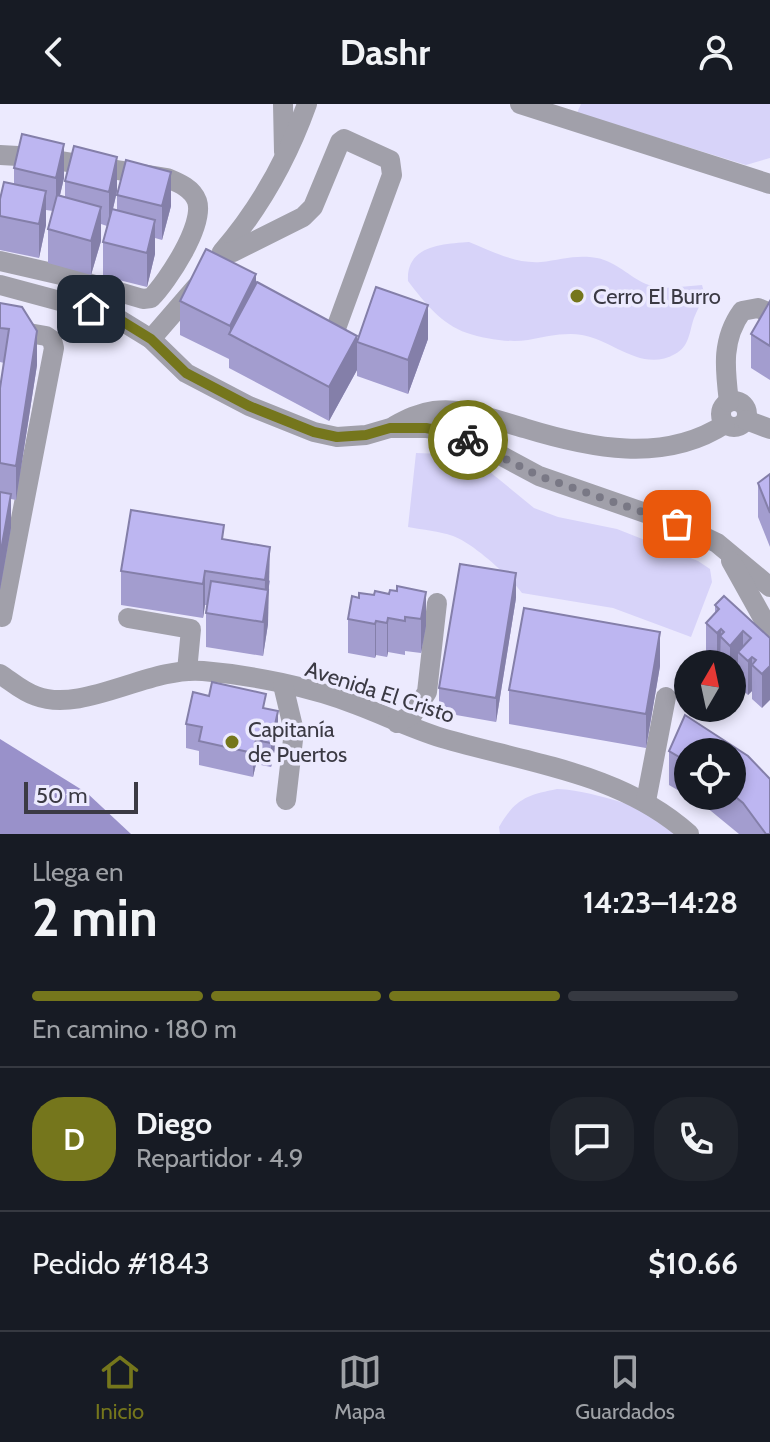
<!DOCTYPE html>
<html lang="es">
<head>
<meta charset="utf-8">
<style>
	body { margin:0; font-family:Cabin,sans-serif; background:#20242c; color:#f1f3f6; height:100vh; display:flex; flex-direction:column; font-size:30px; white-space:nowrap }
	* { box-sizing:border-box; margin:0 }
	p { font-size:26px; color:#9ea1a6 }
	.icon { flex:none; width:44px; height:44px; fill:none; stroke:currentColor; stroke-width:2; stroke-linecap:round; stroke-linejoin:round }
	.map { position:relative; height:730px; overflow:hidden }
	.details { display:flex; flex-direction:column; background:#171b24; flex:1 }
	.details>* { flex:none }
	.needle { width:52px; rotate:9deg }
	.fabs { position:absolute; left:674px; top:546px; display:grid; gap:16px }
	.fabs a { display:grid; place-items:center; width:72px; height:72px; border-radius:50%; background:#171b24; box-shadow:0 4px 12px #0003; font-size:40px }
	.scale { position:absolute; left:24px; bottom:20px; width:114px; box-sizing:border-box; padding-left:8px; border:4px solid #3b3a44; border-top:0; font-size:22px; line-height:28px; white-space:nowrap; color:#3b3a44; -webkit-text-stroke:6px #eceafe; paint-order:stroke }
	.pin { position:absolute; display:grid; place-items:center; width:68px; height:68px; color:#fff; margin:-34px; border-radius:16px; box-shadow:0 4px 12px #0006 }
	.courier { position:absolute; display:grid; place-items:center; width:80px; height:80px; margin:-40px; border:6px solid #75761c; border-radius:50%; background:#fff; color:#222; box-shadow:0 2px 10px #0007 }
	.overview em { font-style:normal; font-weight:800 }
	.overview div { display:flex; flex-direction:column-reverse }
	.overview { display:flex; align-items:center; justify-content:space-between; height:136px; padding:0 32px }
	h1 { font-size:52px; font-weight:800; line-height:60px }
	.bar { display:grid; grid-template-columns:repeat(4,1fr); gap:12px 8px; align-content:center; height:96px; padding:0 32px }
	.bar i { height:10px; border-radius:6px; background:#363941 }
	.bar .current { background:#75761c }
	.bar p { grid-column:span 4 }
	.line { display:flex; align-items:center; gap:20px; padding:0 32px; border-top:2px solid #363941 }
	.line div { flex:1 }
	.round { display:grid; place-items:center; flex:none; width:84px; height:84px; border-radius:32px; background:#20242c }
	header { display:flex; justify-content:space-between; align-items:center; height:104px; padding:0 32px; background:#171b24; font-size:36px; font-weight:800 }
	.tabs { display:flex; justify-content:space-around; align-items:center; height:112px; border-top:2px solid #363941; background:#171b24; font-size:22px; color:#9ea1a6 }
	.tabs a { display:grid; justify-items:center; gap:4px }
	.tabs .current { color:#75761c }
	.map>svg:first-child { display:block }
	.green { fill:#d7d3f9 }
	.water { fill:#9991ca }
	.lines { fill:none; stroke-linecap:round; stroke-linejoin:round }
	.minor { stroke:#a1a0aa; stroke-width:20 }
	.wall { fill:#a39dcf }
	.shaded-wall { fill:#847fa9 }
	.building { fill:#bdb6f1; stroke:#847fa9; stroke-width:2 }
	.done { stroke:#797885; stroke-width:8; stroke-dasharray:0 14.4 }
	.route { stroke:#75761c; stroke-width:10 }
	.poi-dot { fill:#75761c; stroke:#eceafe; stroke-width:3 }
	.labels { text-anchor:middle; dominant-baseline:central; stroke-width:7; stroke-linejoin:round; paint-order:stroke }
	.poi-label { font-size:22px; fill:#3b3a44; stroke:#eceafe; text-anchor:start }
	.street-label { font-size:22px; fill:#3b3a44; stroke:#eceafe }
</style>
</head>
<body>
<header><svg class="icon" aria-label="back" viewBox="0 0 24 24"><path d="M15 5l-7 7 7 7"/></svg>Dashr<svg class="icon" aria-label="person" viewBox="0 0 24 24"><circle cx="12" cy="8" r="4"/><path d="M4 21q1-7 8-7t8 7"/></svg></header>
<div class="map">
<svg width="770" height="730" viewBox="0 0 770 730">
	<rect width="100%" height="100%" fill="#eceafe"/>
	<g class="green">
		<path d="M581 0H770V54L746 61 577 9Z"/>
		<path d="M469 138C492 147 515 160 541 158 560 156 577 150 597 154 617 158 628 172 646 180 663 187 684 182 702 181L705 192C701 199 697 206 694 214 689 228 690 242 675 250 642 269 613 236 582 231 564 228 545 233 528 236 509 239 485 235 467 229 441 220 424 198 408 177 406 142 441 140 469 138Z"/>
		<path d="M416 349 443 350 490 368 534 404 558 413 617 425 698 457 710 465 712 478 691 533 613 504 522 489C509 472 473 439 453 432 439 427 423 426 408 423Z"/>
		<path d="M557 685C581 685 647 703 666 717 671 720 676 726 680 730H500L499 723C515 695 527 691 557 685Z"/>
	</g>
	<path class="water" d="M0 635 87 689 131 730H0Z"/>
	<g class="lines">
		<g class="minor">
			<path d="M283 0 284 48"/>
			<path d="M520 0 770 80"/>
			<path d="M0 51 36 53 167 74C179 79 192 84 197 97 205 121 167 178 151 194L143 195 61 171 0 157"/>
			<path d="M222 148C261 103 287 56 307 0"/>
			<path d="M222 149 233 148 303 113 313 103 340 38 344 35 390 56 392 71 331 238 322 240"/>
			<path d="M0 181 112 211 151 235 186 269 249 302 314 328 337 333 366 331 390 324H426L448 328 487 344 539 372 677 420 717 439 770 483"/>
			<path d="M0 224 46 232 52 236 54 244 2 513"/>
			<path d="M151 235 196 183"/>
			<circle cx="734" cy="310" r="13"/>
			<path d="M729 298C725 265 721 236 742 207L758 204 770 209"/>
			<path d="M746 316 770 325"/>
			<path d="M394 322C407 315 419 309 434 307 465 303 495 316 524 324 589 344 664 360 725 320"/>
			<path d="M731 457 770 527"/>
			<path d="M128 514 191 525 187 567"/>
			<path d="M0 570C12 578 23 588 36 592 83 610 150 562 203 567 251 571 312 583 357 601 386 612 413 625 442 634 527 659 622 669 689 730"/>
			<path d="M283 581 294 627 286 696"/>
			<path d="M397 619 413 610 427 588 437 499"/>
			<path d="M646 697 666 593"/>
		</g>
	</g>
	<g class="wall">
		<path d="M14 64 64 74 60 91 65 93V77L117 87 113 105 117 106V91L171 102 162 136 155 134V150L147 183 103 172V138L107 122 101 120V137L91 171 48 159V125L53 107 46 106V121L39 154 0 146V95L14 80Z"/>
		<path d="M256 179 357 237 428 235 408 290 357 272V266L329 317 229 264V255L180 231V197Z"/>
		<path d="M770 197V276L751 264V230Z"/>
		<path d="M0 199 37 261 16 396 11 395V424L0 486V284L4 259 0 258Z"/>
		<path d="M770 370V443L758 413V379Z"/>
		<path d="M224 436 270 477 268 487V520L263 552 206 543V509L207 501H205L203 514 121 501V467Z"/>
		<path d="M397 482 426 522 421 549 405 547V551L388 548 387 553 376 551 375 554 348 549V515L359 494 389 490 397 487Z"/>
		<path d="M516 494 496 618 439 608V584Z"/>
		<path d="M715 501 770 534 762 604 752 595V587L748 591 738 582V567L732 560H713L706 553V519L715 509Z"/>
		<path d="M660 562 646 644 509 620V586Z"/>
		<path d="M266 605 278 631 271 663 256 660 253 673 199 661V647L186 644V620Z"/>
		<path d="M685 611 748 652 770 675V730H739L700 698 688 692H732V648H688V692L669 681V647Z"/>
	</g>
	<g class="shaded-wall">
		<path d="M64 40V74L56 108V74Z"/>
		<path d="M117 53V87L109 122V88Z"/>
		<path d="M171 68V102L162 136V102Z"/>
		<path d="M46 87V121L39 154V120Z"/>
		<path d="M101 103V137L91 171V137Z"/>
		<path d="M155 116V150L147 183V149Z"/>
		<path d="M256 170V204L230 230V222Z"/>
		<path d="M428 201V235L408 290V256Z"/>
		<path d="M37 227V261L16 396V362Z"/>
		<path d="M357 232V266L329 317V283Z"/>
		<path d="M11 390V424L0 486V452Z"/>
		<path d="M270 443 268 520 263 552 265 476Z"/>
		<path d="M205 467V501L203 514V480Z"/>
		<path d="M516 469V494L496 618V594Z"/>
		<path d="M426 488V522L421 549V515Z"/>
		<path d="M388 514V548L387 553V519Z"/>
		<path d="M376 517V551L375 554V520Z"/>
		<path d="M721 525 720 559 717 560V529Z"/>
		<path d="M743 527V553L738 548V567L732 574V560H730V542Z"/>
		<path d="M660 528V562L646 644V610Z"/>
		<path d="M752 553V587L748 591V557Z"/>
		<path d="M770 562V596L762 604V570Z"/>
		<path d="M278 607V631L271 663V639Z"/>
		<path d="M256 636V660L253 673V649Z"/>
	</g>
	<g class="building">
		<path d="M22 30 64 40 56 74 14 64Z"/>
		<path d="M74 42 117 53 109 88 65 77Z"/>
		<path d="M126 56 171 68 162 102 117 91Z"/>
		<path d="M4 78 46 87 39 120 0 112V95Z"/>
		<path d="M57 91 101 103 91 137 48 125Z"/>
		<path d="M112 105 155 116 147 149 103 138Z"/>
		<path d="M206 145 256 170 230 222 180 197Z"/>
		<path d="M257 178 357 232 329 283 229 230Z"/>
		<path d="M376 183 428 201 408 256 357 238Z"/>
		<path d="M770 197V242L751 230Z"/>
		<path d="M0 199 22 203 37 227 16 362 0 359V284L9 225 0 224Z"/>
		<path d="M770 370V409L758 379Z"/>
		<path d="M0 388 11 390 0 452Z"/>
		<path d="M131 406 224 421 222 435 270 443 265 476 205 467 203 480 121 467Z"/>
		<path d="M460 460 516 469 496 594 439 584Z"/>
		<path d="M211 477 268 486 263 518 206 509Z"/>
		<path d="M397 482 426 488 421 515 405 513V517L388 514 387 519 376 517 375 520 348 515 352 492 359 494V489L374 491 375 487 389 490 390 486 397 487Z"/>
		<path d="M724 492 770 534V562L762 570 752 561 756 556 752 553 748 557 738 548 751 534 743 527 730 542 720 532 724 528 721 525 717 529 706 519 719 505 715 501Z"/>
		<path d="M524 504 660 528 646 610 509 586Z"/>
		<path d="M212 578 266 590 263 604 278 607 271 639 256 636 253 649 199 637 202 623 186 620 193 588 209 592Z"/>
		<path d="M685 611 748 652 770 675V730H766L743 699 732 690V648H688V658L669 647Z"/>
	</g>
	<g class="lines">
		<path class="done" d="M468 336 539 372 677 420"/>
		<path class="route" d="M91 205 112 211 151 235 186 269 249 302 314 328 337 333 366 331 390 324H426L448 328 468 336"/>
	</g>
	<g class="poi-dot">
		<circle cx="577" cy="192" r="8"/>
		<circle cx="232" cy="638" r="8"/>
	</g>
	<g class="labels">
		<g class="poi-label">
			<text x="593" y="192">Cerro El Burro</text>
			<text x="248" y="625">Capitanía<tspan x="248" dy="25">de Puertos</tspan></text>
		</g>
		<g class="street-label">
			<text transform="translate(380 588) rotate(18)">Avenida El Cristo</text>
		</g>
	</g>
</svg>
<div class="fabs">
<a><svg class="needle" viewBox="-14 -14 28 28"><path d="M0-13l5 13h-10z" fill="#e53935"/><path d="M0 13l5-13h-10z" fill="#9ea1a6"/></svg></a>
<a><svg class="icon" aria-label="locate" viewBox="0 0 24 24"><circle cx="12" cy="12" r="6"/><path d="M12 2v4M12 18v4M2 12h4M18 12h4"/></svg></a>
</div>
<div class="scale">50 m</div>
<div class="pin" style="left:677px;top:420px;background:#ea580c"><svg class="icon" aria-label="bag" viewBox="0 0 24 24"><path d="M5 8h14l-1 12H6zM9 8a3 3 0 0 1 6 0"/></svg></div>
<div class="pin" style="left:91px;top:205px;background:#1f2937"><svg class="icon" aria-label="home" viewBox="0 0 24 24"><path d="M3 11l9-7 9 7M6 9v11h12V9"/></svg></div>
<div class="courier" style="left:468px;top:336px"><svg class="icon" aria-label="bike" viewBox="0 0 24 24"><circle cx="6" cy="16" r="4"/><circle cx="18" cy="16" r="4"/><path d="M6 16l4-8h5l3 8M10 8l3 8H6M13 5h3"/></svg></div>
</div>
<section class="details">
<div class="overview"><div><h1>2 min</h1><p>Llega en</p></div><em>14:23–14:28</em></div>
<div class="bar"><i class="current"></i><i class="current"></i><i class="current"></i><i></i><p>En camino · 180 m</p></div>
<div class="line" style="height:144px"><b class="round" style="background:#75761c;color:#fff">D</b><div><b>Diego</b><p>Repartidor · 4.9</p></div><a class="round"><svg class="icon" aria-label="chat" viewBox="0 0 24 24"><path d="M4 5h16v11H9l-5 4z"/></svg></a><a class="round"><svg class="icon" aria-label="phone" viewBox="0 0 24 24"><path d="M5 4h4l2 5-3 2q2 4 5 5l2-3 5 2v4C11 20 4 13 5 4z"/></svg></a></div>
<div class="line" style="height:104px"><div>Pedido #1843</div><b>$10.66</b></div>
</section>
<nav class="tabs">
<a class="current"><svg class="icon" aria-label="home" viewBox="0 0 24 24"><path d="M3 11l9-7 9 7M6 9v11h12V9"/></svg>Inicio</a>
<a><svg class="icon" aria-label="map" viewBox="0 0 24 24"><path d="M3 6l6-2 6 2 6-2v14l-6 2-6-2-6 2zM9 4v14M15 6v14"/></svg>Mapa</a>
<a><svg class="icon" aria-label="saved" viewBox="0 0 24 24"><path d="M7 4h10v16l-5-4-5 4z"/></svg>Guardados</a>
</nav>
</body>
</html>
